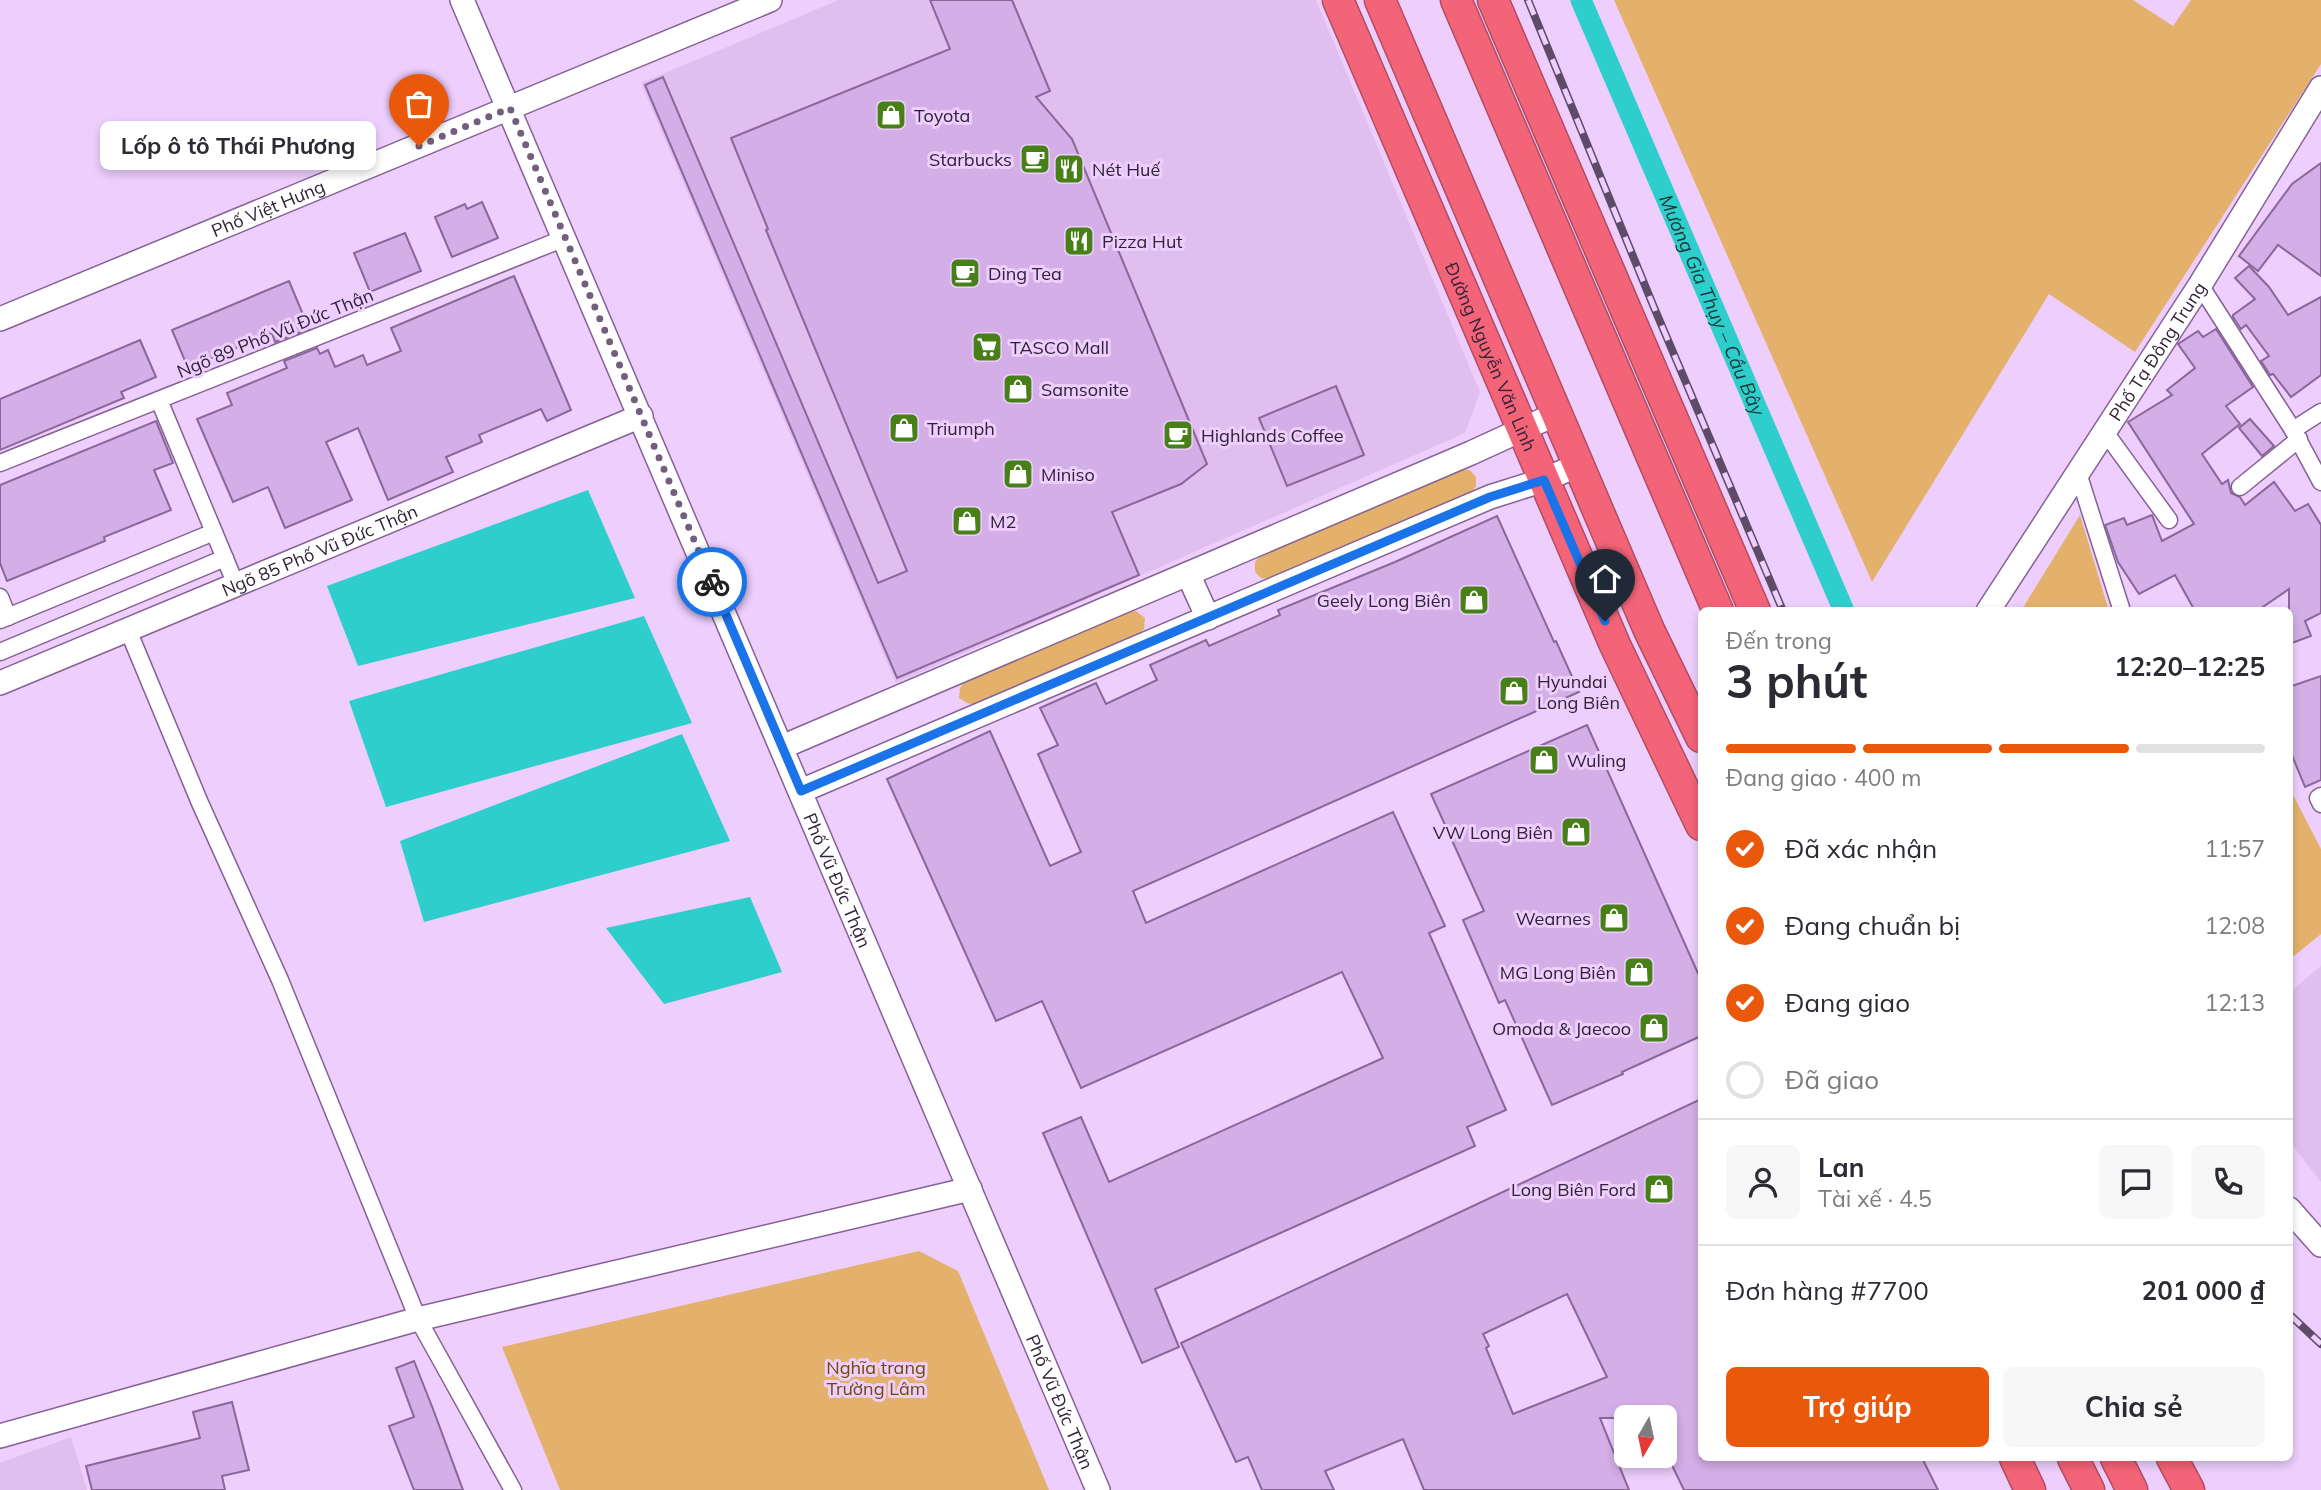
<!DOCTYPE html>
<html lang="vi">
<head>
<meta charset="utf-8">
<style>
	body { margin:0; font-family:Mulish,sans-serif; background:#f7f7f7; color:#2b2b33; height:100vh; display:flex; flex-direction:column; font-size:26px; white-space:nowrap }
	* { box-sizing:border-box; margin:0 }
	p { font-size:23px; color:#7c7c81 }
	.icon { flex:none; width:38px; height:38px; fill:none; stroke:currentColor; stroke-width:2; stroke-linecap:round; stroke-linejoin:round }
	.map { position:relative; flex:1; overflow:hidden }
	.panel { position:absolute; left:1698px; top:607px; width:595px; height:854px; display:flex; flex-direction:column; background:#fff; border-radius:10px; box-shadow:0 4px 10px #0003 }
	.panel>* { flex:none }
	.needle { width:46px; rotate:189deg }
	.controls { position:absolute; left:1614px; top:1405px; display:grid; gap:14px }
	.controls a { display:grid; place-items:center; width:63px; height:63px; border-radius:10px; background:#fff; box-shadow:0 4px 10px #0003; font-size:35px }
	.pin { position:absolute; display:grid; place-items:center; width:60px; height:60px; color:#fff; margin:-72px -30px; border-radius:50% 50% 50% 0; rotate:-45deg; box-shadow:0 0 7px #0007 }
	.pin .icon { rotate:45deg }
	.courier { position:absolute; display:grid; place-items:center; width:70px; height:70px; margin:-35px; border:5px solid #1a73e8; border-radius:50%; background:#fff; color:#222; box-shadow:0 2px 9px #0007 }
	.bubble { position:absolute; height:49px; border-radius:10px; background:#fff; box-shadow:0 4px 10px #0003; font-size:23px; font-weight:700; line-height:49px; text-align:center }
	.summary em { font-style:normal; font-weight:700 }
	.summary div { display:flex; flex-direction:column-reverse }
	.summary { display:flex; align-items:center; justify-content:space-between; height:119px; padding:0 28px }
	h1 { font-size:46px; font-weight:700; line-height:52px }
	.bar { display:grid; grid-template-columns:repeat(4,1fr); gap:10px 7px; align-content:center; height:84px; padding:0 28px }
	.bar i { height:9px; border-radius:5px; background:#e1e1e2 }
	.bar .current { background:#ea580c }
	.bar p { grid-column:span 4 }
	.line { display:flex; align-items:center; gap:18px; padding:0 28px; border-top:2px solid #e1e1e2 }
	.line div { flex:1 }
	.round { display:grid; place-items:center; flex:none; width:74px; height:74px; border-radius:10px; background:#f7f7f7 }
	ol { padding:0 28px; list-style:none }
	li { display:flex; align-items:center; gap:21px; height:77px }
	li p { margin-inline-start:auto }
	li .icon { padding:7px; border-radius:50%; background:#ea580c; color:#fff; stroke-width:4 }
	li:last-child { color:#7c7c81 }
	li i { width:38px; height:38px; border:4px solid #e1e1e2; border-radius:50% }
	.primary-button { display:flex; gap:14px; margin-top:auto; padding:14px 28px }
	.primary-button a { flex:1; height:80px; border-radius:10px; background:#ea580c; color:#fff; font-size:28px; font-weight:700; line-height:80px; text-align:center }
	.primary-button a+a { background:#f7f7f7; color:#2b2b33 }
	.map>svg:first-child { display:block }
	.built { fill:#e0bef0 }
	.green { fill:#e3b16c }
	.water { fill:#2ececd }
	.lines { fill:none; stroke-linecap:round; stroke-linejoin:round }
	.canal { stroke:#2ececd; stroke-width:21 }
	.building { fill:#d4aee7; stroke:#8a669b; stroke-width:2; fill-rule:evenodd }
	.street-casing { stroke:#856196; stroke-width:19 }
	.secondary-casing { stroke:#856196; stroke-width:26 }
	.highway-casing { stroke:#b04d62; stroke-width:33 }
	.street { stroke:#fff; stroke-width:16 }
	.secondary { stroke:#fff; stroke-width:23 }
	.highway { stroke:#f46478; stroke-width:30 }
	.rail-casing { stroke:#5e4b67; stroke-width:8 }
	.rail { stroke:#edcefd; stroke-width:5; stroke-dasharray:16; stroke-linecap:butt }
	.done { stroke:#735e7d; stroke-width:7; stroke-dasharray:0 12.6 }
	.route { stroke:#1a73e8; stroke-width:9 }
	.labels { text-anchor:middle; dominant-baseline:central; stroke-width:6; stroke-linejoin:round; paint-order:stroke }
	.poi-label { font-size:18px; fill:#312238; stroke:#edcefd; text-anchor:start }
	.street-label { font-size:18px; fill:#312238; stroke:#edcefd }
	.park-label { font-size:18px; fill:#704a01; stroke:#edcefd }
	.water-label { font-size:19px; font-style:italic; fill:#1d3636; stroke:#edcefd }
</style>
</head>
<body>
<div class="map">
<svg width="2321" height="1490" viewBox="0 0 2321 1490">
	<rect width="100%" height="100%" fill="#edcefd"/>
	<g class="built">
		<path d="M839 0H1316L1480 392 1465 433 896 683 641 83Z"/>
		<path d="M2321 966V1182L2289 1141V993Z"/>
		<path d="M71 1437 87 1490H0V1463Z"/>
	</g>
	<g class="green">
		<path d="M1614 0H2133L2173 26 2191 0H2321V64L2135 352 2049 294 1872 582Z"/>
		<path d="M1461 469 1470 470 1476 477V486L1471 494 1271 579 1261 578 1255 572V562L1261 555Z"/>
		<path d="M2080 515 2109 611H2021Z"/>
		<path d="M1136 611 1145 618 1144 629 1136 637 976 705 967 703 959 698 960 688 966 680 1126 612Z"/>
		<path d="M2289 787 2321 849V934L2289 960Z"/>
		<path d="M919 1251 958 1271 1049 1490H560L502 1347Z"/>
	</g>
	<g class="water">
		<path d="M588 490 635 598 358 666 327 586Z"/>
		<path d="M644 616 692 723 386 807 349 701Z"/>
		<path d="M682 734 730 841 424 922 400 841Z"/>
		<path d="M750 897 782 972 664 1004 606 928Z"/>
	</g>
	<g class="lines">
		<path class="canal" id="s1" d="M1581 0 1844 611"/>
	</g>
	<g class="building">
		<path d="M930 0H1012L1050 91 1036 97 1072 139 1207 464 1181 484 1112 512 1139 575 897 678 645 85 663 77 878 583 907 571 766 230 768 229 731 138 950 49Z"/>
		<path d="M2321 163V276L2278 245 2258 271 2239 256 2292 184Z"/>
		<path d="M482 202 498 238 452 257 435 217 465 204 467 209Z"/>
		<path d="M405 233 421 271 370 292 354 253Z"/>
		<path d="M2249 266 2269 287 2288 315 2321 297V375L2291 397 2273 374 2270 375 2261 361 2269 356 2246 325 2241 329 2233 317V315L2255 299 2235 278Z"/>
		<path d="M514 276 571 410 547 421 541 409 479 435 482 442 446 457 453 472 388 500 358 428 326 442 352 500 285 528 268 487 233 502 197 419 232 405 227 393 287 368 284 361 317 348 320 354 328 350 335 367 363 355 367 365 401 351 391 328Z"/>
		<path d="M289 281 309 329 275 342 272 333 188 368 172 330Z"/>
		<path d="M2216 329 2253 387 2226 406 2240 424 2202 454 2222 484 2228 480 2231 493 2240 497 2245 505 2274 482 2295 511 2308 504 2321 525V613L2305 621 2311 636 2289 644V589L2257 611H2195L2175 575 2139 594 2118 562 2105 525 2124 518 2127 525 2152 515 2162 541 2194 524 2128 422 2172 395 2167 390 2195 368 2178 344 2198 331 2203 337Z"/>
		<path d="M140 340 156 377 121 392 124 398 0 450V399Z"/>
		<path d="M1336 386 1364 455 1287 486 1259 418Z"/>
		<path d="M2250 419 2274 446 2262 456 2239 428Z"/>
		<path d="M156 421 173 463 154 470 171 510 104 537 105 541 7 581 0 563V485Z"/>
		<path d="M1497 516 1554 642 1556 641 1579 692 1133 891 1146 923 1393 812 1445 926 1429 933 1506 1110 1467 1127 1475 1146 1155 1289 1179 1347 1142 1363 1043 1133 1081 1117 1109 1182 1383 1058 1342 972 1081 1088 1042 1001 996 1021 887 779 990 731 1050 866 1081 852 1038 754 1058 745 1040 708 1096 683 1106 704 1157 680 1150 665 1206 640 1209 646 1280 615 1278 610 1395 562Z"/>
		<path d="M2321 676V780L2305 787 2289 748V687Z"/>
		<path d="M1587 725 1701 980V1036L1622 1072 1623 1074 1552 1105 1505 1000 1499 1003 1463 920 1484 911 1431 794Z"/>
		<path d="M1701 1099V1458H1922L1938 1490H1684L1664 1449V1407L1642 1418H1600L1629 1490H1424L1403 1439 1325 1471 1334 1490H1262L1248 1457 1236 1462 1181 1343ZM1567 1294 1607 1377 1513 1414 1486 1348 1489 1346 1483 1334Z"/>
		<path d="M414 1361 433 1409 463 1490H414L389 1426 414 1417 396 1368Z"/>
		<path d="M232 1402 249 1470 222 1476 225 1490H92L86 1466 200 1438 193 1412Z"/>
	</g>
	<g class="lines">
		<g class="street-casing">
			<g id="street">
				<path d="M2200 285 2293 430 2321 482"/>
				<path d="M159 400 236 585"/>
				<path d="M2293 430 2321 412"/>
				<path d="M2105 432 2169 520"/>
				<path d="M0 463 565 238"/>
				<path d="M2078 473 2122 611"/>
				<path d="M2240 487 2299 439"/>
				<path d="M0 597 8 617"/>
				<path d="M0 620 214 532"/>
				<path d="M128 630 200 803 280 980 418 1319 513 1490"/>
				<path d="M0 652 225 558"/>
				<path d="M2321 796 2318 798 2321 804"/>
			</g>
		</g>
		<g class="secondary-casing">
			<g id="secondary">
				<path id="s2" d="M462 0 1098 1490"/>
				<path id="s3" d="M0 319 770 0"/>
				<path d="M1188 574 1208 618"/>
				<path id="s4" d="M1988 611 2200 285 2321 88"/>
				<path id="s5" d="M0 683 641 416"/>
				<path d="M782 747 1471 453 1556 414"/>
				<path d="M801 791 1490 497 1544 480 1578 465"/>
				<path d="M2289 1209 2321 1245"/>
				<path d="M0 1436 418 1319 970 1189"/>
			</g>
		</g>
		<g class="highway-casing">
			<g id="highway">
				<path id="s6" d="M1338 0 1615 645 1701 825"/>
				<path d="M1380 0 1649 630 1701 737"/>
				<path d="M1456 0 1718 611"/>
				<path d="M1493 0 1755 611"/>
				<path d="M2015 1458 2030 1490"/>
				<path d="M2073 1458 2089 1490"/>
				<path d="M2116 1458 2132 1490"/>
				<path d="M2172 1458 2189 1490"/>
			</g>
		</g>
		<use href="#street" class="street"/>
		<use href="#secondary" class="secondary"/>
		<use href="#highway" class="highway"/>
		<g class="rail-casing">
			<g id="rail">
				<path d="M1528 0 1653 305 1783 611"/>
				<path d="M2289 1314 2321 1344"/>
			</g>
		</g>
		<use href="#rail" class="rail"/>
	</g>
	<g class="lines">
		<path class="done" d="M419 146 510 108 712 582"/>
		<path class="route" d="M712 582 801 791 1490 497 1544 480 1605 621"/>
	</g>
	<defs>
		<g id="shop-square" transform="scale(1.575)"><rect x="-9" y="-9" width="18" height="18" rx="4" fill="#488018" stroke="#edcefd"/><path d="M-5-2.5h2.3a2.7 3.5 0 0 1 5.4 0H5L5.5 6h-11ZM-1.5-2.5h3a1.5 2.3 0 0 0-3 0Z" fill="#fff"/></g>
		<g id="cafe-square" transform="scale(1.575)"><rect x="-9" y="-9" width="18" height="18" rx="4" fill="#488018" stroke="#edcefd"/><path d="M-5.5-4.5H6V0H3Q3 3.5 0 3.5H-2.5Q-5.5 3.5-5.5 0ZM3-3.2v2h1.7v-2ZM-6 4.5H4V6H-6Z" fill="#fff"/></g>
		<g id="restaurant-square" transform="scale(1.575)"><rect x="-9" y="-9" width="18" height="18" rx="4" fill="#488018" stroke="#edcefd"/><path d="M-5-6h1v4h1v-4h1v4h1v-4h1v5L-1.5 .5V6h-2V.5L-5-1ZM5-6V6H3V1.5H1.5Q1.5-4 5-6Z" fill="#fff"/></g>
		<g id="supermarket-square" transform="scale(1.575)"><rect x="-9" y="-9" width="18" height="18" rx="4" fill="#488018" stroke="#edcefd"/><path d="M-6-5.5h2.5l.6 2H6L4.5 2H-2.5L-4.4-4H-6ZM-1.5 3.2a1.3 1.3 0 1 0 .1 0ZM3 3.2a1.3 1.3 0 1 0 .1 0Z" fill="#fff"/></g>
	</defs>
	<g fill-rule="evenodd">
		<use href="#shop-square" x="891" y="115"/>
		<use href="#cafe-square" x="1035" y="159"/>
		<use href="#restaurant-square" x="1069" y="169"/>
		<use href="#restaurant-square" x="1079" y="241"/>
		<use href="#cafe-square" x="965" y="273"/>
		<use href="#supermarket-square" x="987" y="347"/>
		<use href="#shop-square" x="1018" y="389"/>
		<use href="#shop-square" x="904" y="428"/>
		<use href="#cafe-square" x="1178" y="435"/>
		<use href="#shop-square" x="1018" y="474"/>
		<use href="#shop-square" x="967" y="521"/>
		<use href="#shop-square" x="1474" y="600"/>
		<use href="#shop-square" x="1514" y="691"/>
		<use href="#shop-square" x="1544" y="760"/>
		<use href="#shop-square" x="1576" y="832"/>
		<use href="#shop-square" x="1614" y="918"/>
		<use href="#shop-square" x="1639" y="972"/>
		<use href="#shop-square" x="1654" y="1028"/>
		<use href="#shop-square" x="1659" y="1189"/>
	</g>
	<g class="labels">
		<g class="poi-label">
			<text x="914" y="115">Toyota</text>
			<text x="1012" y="159" text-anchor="end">Starbucks</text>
			<text x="1092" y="169">Nét Huế</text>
			<text x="1102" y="241">Pizza Hut</text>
			<text x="988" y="273">Ding Tea</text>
			<text x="1010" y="347">TASCO Mall</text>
			<text x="1041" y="389">Samsonite</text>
			<text x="927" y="428">Triumph</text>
			<text x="1201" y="435">Highlands Coffee</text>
			<text x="1041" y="474">Miniso</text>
			<text x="990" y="521">M2</text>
			<text x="1451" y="600" text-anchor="end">Geely Long Biên</text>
			<text x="1537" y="681">Hyundai<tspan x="1537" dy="21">Long Biên</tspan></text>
			<text x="1567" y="760">Wuling</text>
			<text x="1553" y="832" text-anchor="end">VW Long Biên</text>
			<text x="1591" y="918" text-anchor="end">Wearnes</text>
			<text x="1616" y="972" text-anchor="end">MG Long Biên</text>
			<text x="1631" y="1028" text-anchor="end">Omoda &amp; Jaecoo</text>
			<text x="1636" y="1189" text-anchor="end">Long Biên Ford</text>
		</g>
		<g class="street-label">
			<text stroke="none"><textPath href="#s3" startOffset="290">Phố Việt Hưng</textPath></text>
			<text transform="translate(275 333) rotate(-22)">Ngõ 89 Phố Vũ Đức Thận</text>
			<text stroke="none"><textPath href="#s4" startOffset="310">Phố Tạ Đông Trung</textPath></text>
			<text stroke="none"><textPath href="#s6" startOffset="388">Đường Nguyễn Văn Linh</textPath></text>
			<text stroke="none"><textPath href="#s5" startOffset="346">Ngõ 85 Phố Vũ Đức Thận</textPath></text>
			<text stroke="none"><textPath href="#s2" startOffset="957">Phố Vũ Đức Thận</textPath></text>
			<text stroke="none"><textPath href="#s2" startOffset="1524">Phố Vũ Đức Thận</textPath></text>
		</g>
		<g class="park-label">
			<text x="876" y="1367">Nghĩa trang<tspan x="876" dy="21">Trường Lâm</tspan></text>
		</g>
		<g class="water-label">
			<text stroke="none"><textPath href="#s1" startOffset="332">Mương Gia Thụy – Cầu Bây</textPath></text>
		</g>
	</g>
</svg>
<div class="controls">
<a><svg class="needle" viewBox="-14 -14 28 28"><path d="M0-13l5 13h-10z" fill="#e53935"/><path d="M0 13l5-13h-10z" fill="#7c7c81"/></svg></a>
</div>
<div class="pin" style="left:419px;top:146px;background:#ea580c"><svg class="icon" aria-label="bag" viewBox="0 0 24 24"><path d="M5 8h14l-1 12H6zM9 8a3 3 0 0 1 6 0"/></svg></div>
<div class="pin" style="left:1605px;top:621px;background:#1f2937"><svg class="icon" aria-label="home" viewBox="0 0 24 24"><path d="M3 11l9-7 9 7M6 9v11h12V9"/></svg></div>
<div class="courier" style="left:712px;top:582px"><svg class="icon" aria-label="bike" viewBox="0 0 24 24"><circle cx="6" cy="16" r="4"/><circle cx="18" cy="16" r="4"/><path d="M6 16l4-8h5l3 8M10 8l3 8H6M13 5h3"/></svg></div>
<div class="bubble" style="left:100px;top:121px;width:276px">Lốp ô tô Thái Phương</div>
<section class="panel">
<div class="summary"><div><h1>3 phút</h1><p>Đến trong</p></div><em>12:20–12:25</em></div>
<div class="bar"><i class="current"></i><i class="current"></i><i class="current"></i><i></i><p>Đang giao · 400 m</p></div>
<ol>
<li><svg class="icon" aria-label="check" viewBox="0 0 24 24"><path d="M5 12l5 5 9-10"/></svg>Đã xác nhận<p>11:57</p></li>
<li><svg class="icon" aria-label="check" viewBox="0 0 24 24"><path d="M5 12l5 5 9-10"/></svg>Đang chuẩn bị<p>12:08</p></li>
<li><svg class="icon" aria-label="check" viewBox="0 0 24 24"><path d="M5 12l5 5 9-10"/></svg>Đang giao<p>12:13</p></li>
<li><i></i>Đã giao</li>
</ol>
<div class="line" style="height:126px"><a class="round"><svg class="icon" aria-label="person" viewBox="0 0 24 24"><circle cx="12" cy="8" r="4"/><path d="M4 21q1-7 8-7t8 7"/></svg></a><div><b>Lan</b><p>Tài xế · 4.5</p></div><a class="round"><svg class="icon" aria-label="chat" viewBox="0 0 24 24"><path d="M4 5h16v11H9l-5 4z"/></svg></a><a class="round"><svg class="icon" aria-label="phone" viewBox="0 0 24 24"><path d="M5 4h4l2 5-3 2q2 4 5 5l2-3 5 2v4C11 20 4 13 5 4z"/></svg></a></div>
<div class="line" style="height:91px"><div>Đơn hàng #7700</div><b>201 000 ₫</b></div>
<div class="primary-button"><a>Trợ giúp</a><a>Chia sẻ</a></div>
</section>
</div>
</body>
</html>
